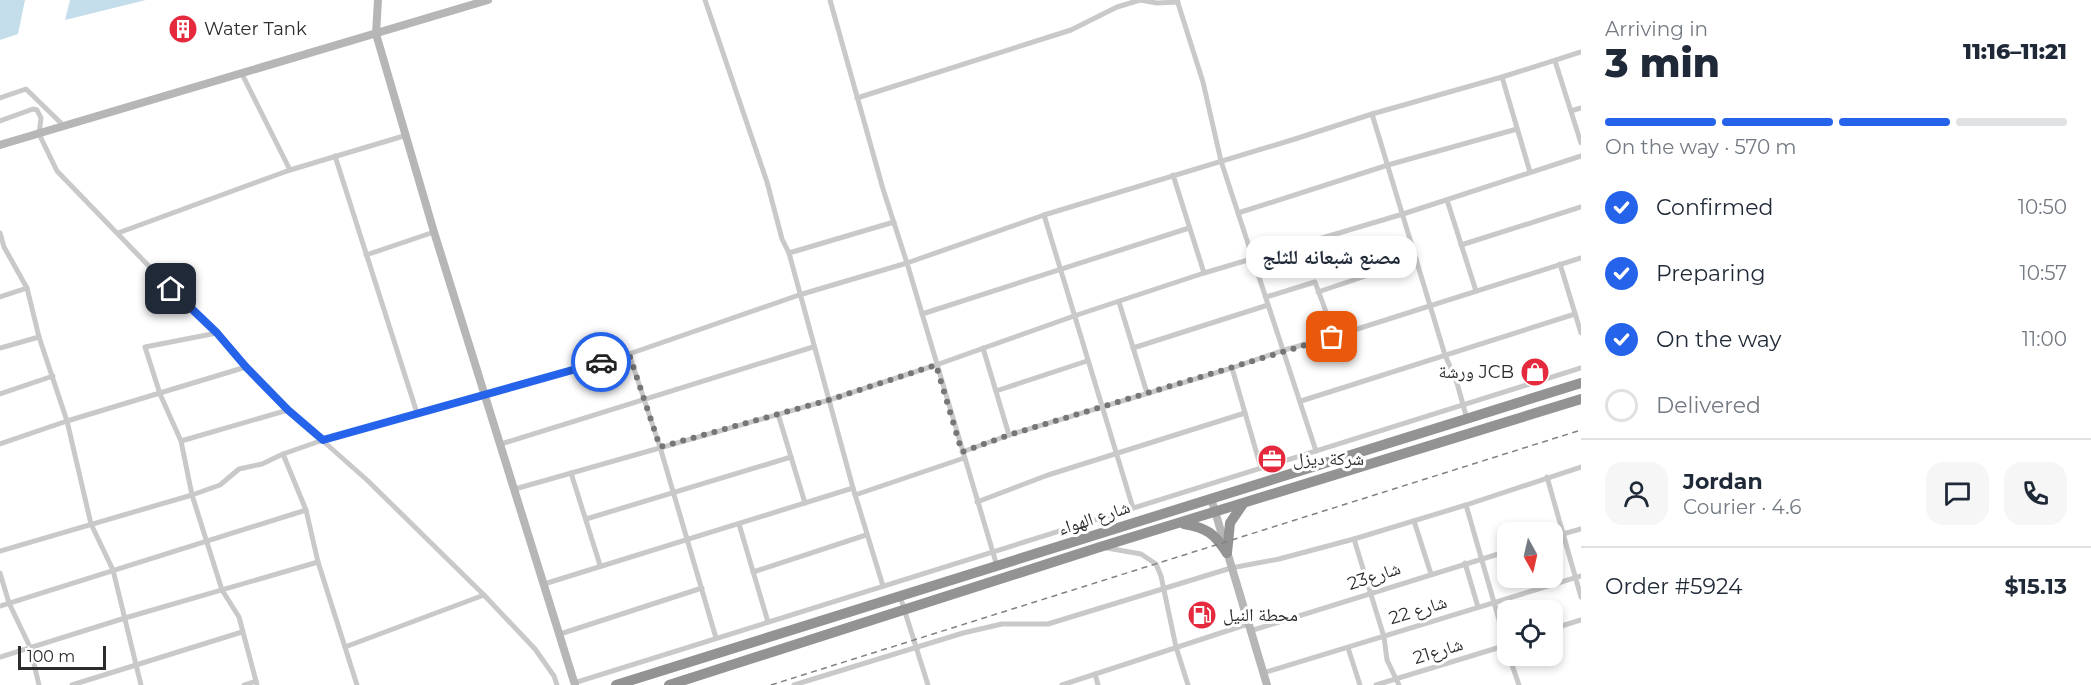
<!DOCTYPE html>
<html lang="en">
<head>
<meta charset="utf-8">
<style>
	body { margin:0; font-family:Montserrat,"Noto Naskh Arabic",sans-serif; background:#f6f6f7; color:#1f2937; height:100vh; display:flex; flex-direction:column; font-size:22px; white-space:nowrap }
	* { box-sizing:border-box; margin:0 }
	p { font-size:20px; color:#747a83 }
	.icon { flex:none; width:33px; height:33px; fill:none; stroke:currentColor; stroke-width:2; stroke-linecap:round; stroke-linejoin:round }
	.map { position:relative; flex:1; overflow:hidden }
	.drawer { display:flex; flex-direction:column; background:#fff; width:510px }
	.drawer>* { flex:none }
	.needle { width:39px; rotate:172deg }
	.fabs { position:absolute; left:1497px; top:522px; display:grid; gap:12px }
	.fabs a { display:grid; place-items:center; width:66px; height:66px; border-radius:12px; background:#fff; box-shadow:0 3px 9px #0003; font-size:30px }
	.scale { position:absolute; left:18px; bottom:15px; width:88px; box-sizing:border-box; padding-left:6px; border:3px solid #2c2c2c; border-top:0; font-size:16px; line-height:21px; white-space:nowrap; color:#2c2c2c; -webkit-text-stroke:4px #fff; paint-order:stroke }
	.pin { position:absolute; display:grid; place-items:center; width:51px; height:51px; color:#fff; margin:-26px; border-radius:12px; box-shadow:0 3px 9px #0006 }
	.courier { position:absolute; display:grid; place-items:center; width:60px; height:60px; margin:-30px; border:4px solid #2563eb; border-radius:50%; background:#fff; color:#222; box-shadow:0 2px 8px #0007 }
	.bubble { position:absolute; height:42px; border-radius:18px; background:#fff; box-shadow:0 3px 9px #0003; font-size:20px; font-weight:800; line-height:42px; text-align:center }
	.headline em { font-style:normal; font-weight:800 }
	.headline div { display:flex; flex-direction:column-reverse }
	.headline { display:flex; align-items:center; justify-content:space-between; height:102px; padding:0 24px }
	h1 { font-size:39px; font-weight:800; line-height:45px }
	.bar { display:grid; grid-template-columns:repeat(4,1fr); gap:9px 6px; align-content:center; height:72px; padding:0 24px }
	.bar i { height:8px; border-radius:4px; background:#e0e1e3 }
	.bar .current { background:#2563eb }
	.bar p { grid-column:span 4 }
	.line { display:flex; align-items:center; gap:15px; padding:0 24px; border-top:2px solid #e0e1e3 }
	.line div { flex:1 }
	.round { display:grid; place-items:center; flex:none; width:63px; height:63px; border-radius:18px; background:#f6f6f7 }
	ol { padding:0 24px; list-style:none }
	li { display:flex; align-items:center; gap:18px; height:66px }
	li p { margin-inline-start:auto }
	li .icon { padding:6px; border-radius:50%; background:#2563eb; color:#fff; stroke-width:4 }
	li:last-child { color:#747a83 }
	li i { width:33px; height:33px; border:3px solid #e0e1e3; border-radius:50% }
	main { display:flex; flex:1; min-height:0 }
	.map>svg:first-child { display:block }
	.water { fill:#c4ddea }
	.lines { fill:none; stroke-linecap:round; stroke-linejoin:round }
	.street { stroke:#c9c9c9; stroke-width:5 }
	.secondary { stroke:#b6b6b6; stroke-width:8 }
	.highway { stroke:#939393; stroke-width:10 }
	.rail { stroke:#818181; stroke-width:1.5; stroke-dasharray:6 4.5; stroke-linecap:butt }
	.done { stroke:#767676; stroke-width:6; stroke-dasharray:0 10.8 }
	.route { stroke:#2563eb; stroke-width:8 }
	.labels { text-anchor:middle; dominant-baseline:central; stroke-width:6; stroke-linejoin:round; paint-order:stroke }
	.poi-label { font-size:18px; fill:#2c2c2c; stroke:#fff; text-anchor:start }
	.street-label { font-size:18px; fill:#2c2c2c; stroke:#fff }
</style>
</head>
<body>
<main>
<div class="map">
<svg width="1581" height="685" viewBox="0 0 1581 685">
	<rect width="100%" height="100%" fill="#fff"/>
	<g class="water">
		<path d="M0 0H25L18 34 0 40Z"/>
		<path d="M70 0H146L65 20Z"/>
	</g>
	<g class="lines">
		<g class="street">
			<path d="M705 0 767 182 782 239 789 253 853 488 883 586"/>
			<path d="M830 0 883 189 907 263 997 566"/>
			<path d="M1140 0 1157 3 1178 2"/>
			<path d="M1177 0 1203 82 1221 161 1316 451"/>
			<path d="M1555 61 1581 143"/>
			<path d="M242 74 290 170"/>
			<path d="M1502 77 1530 172"/>
			<path d="M0 98 26 89 64 126"/>
			<path d="M857 98 1071 30 1117 7 1140 0"/>
			<path d="M1571 111 1581 108"/>
			<path d="M1372 114 1445 355 1457 383 1467 419"/>
			<path d="M0 121 33 109 37 110 41 118 39 134 57 171 171 289 217 333 246 367 288 410 367 480 484 595 535 649 554 676 557 685"/>
			<path d="M335 156 417 413"/>
			<path d="M1173 175 1204 273"/>
			<path d="M1447 200 1476 291"/>
			<path d="M1238 213 1388 165 1517 129"/>
			<path d="M1044 215 1133 508"/>
			<path d="M0 233 4 247 27 288 39 337 67 421 91 524 113 570 141 685"/>
			<path d="M118 233 290 170 407 135"/>
			<path d="M1461 245 1581 207"/>
			<path d="M789 253 894 222"/>
			<path d="M366 255 434 232"/>
			<path d="M1560 264 1581 333"/>
			<path d="M1318 292 1416 259"/>
			<path d="M0 297 27 288"/>
			<path d="M1266 297 1315 282 1325 309 1332 337"/>
			<path d="M1119 302 1147 393"/>
			<path d="M922 314 1189 228"/>
			<path d="M217 333 145 347 160 394 181 441 192 495 222 590 239 617 257 685"/>
			<path d="M0 348 39 337"/>
			<path d="M983 348 1009 435"/>
			<path d="M1133 348 1268 305"/>
			<path d="M629 354 660 447 716 638"/>
			<path d="M1232 368 1261 468"/>
			<path d="M996 391 1087 361"/>
			<path d="M0 394 53 376"/>
			<path d="M1301 401 1575 314"/>
			<path d="M778 414 805 503"/>
			<path d="M181 441 288 410"/>
			<path d="M0 444 67 421 246 367"/>
			<path d="M501 444 813 347"/>
			<path d="M962 452 1009 435 1232 368 1284 350 1332 337 1581 258"/>
			<path d="M283 454 306 510 318 562 357 685"/>
			<path d="M571 473 600 565"/>
			<path d="M1547 477 1581 597"/>
			<path d="M515 489 829 400 936 365 1074 316 1204 273 1403 214 1581 156"/>
			<path d="M855 495 964 458"/>
			<path d="M977 502 1048 475 1245 413"/>
			<path d="M1466 505 1508 651"/>
			<path d="M586 519 791 457"/>
			<path d="M1414 521 1431 574"/>
			<path d="M739 524 768 622"/>
			<path d="M1552 537 1581 529"/>
			<path d="M1354 539 1384 637 1387 660 1399 685"/>
			<path d="M1107 548 1141 554 1156 564 1161 576 1176 647 1188 685"/>
			<path d="M0 551 192 495 220 485 239 469 262 464 283 454 323 440 629 354 799 295 907 263 1044 215 1295 139 1372 114 1502 77 1581 52"/>
			<path d="M1465 563 1478 607"/>
			<path d="M753 572 866 535"/>
			<path d="M0 573 9 603 30 647 39 685"/>
			<path d="M544 584 853 488"/>
			<path d="M900 596 928 685"/>
			<path d="M0 606 306 510"/>
			<path d="M1552 629 1581 620"/>
			<path d="M1250 631 1508 551"/>
			<path d="M560 634 702 588"/>
			<path d="M345 647 484 595"/>
			<path d="M1348 648 1360 685"/>
			<path d="M1509 656 1519 685"/>
			<path d="M0 657 125 618 318 562"/>
			<path d="M1263 673 1581 576"/>
			<path d="M1095 674 1098 685"/>
			<path d="M574 683 1581 368"/>
			<path d="M72 685 242 632"/>
			<path d="M244 685 256 681"/>
			<path d="M794 685 963 633 1002 624H1048L1231 568 1279 559 1354 539 1466 505 1581 467"/>
			<path d="M1062 685 1248 624"/>
			<path d="M1376 685 1507 645"/>
		</g>
		<g class="secondary">
			<path d="M378 0 376 34 434 232 575 685"/>
			<path d="M0 145 488 0"/>
			<path d="M1211 498 1267 685"/>
		</g>
		<g class="highway">
			<path d="M1184 524C1207 528 1214 533 1227 553"/>
			<path d="M1227 553 1230 523 1243 504"/>
			<path d="M616 685 1581 383"/>
			<path d="M669 685 1100 547 1581 399"/>
		</g>
		<path class="rail" d="M771 685 1581 430"/>
	</g>
	<g class="lines">
		<path class="done" d="M601 362 629 354 660 447 829 400 936 365 962 452 1009 435 1332 337"/>
		<path class="route" d="M171 289 217 333 246 367 288 410 323 440 601 362"/>
	</g>
	<defs>
		<g id="building-disc" transform="scale(1.5)"><circle r="9.5" fill="#e62a3e" stroke="#fff"/><path d="M-4-6H4V6H1V3H-1V6H-4ZM-2.5-4.3h1.7v1.8h-1.7ZM.8-4.3h1.7v1.8H.8ZM-2.5-1h1.7V.8h-1.7ZM.8-1h1.7V.8H.8Z" fill="#fff"/></g>
		<g id="shop-disc" transform="scale(1.5)"><circle r="9.5" fill="#e62a3e" stroke="#fff"/><path d="M-5-2.5h2.3a2.7 3.5 0 0 1 5.4 0H5L5.5 6h-11ZM-1.5-2.5h3a1.5 2.3 0 0 0-3 0Z" fill="#fff"/></g>
		<g id="office-disc" transform="scale(1.5)"><circle r="9.5" fill="#e62a3e" stroke="#fff"/><path d="M-6-3h4V-5.5h4V-3h4V5H-6ZM-1-4.5V-3h2v-1.5ZM-6 0V1H6V0Z" fill="#fff"/></g>
		<g id="fuel-disc" transform="scale(1.5)"><circle r="9.5" fill="#e62a3e" stroke="#fff"/><path d="M-5.5-6h7V0h2V4h1.3V-2.5L3-4.5l.8-.8L6-3V5H2.5V1h-1V6h-7ZM-4.2-4.7v3.2H.2V-4.7Z" fill="#fff"/></g>
	</defs>
	<g fill-rule="evenodd">
		<use href="#building-disc" x="183" y="29"/>
		<use href="#shop-disc" x="1535" y="372"/>
		<use href="#office-disc" x="1272" y="459"/>
		<use href="#fuel-disc" x="1202" y="615"/>
	</g>
	<g class="labels">
		<g class="poi-label">
			<text x="204" y="29">Water Tank</text>
			<text x="1514" y="372" text-anchor="end">ورشة JCB</text>
			<text x="1293" y="459">شركة ديزل</text>
			<text x="1223" y="615">محطة النيل</text>
		</g>
		<g class="street-label">
			<text transform="translate(1094 518) rotate(-18)">شارع الهواء</text>
			<text transform="translate(1374 576) rotate(-18)">شارع23</text>
			<text transform="translate(1418 610) rotate(-17)">شارع 22</text>
			<text transform="translate(1438 651) rotate(-17)">شارع21</text>
		</g>
	</g>
</svg>
<div class="fabs">
<a><svg class="needle" viewBox="-14 -14 28 28"><path d="M0-13l5 13h-10z" fill="#e53935"/><path d="M0 13l5-13h-10z" fill="#747a83"/></svg></a>
<a><svg class="icon" aria-label="locate" viewBox="0 0 24 24"><circle cx="12" cy="12" r="6"/><path d="M12 2v4M12 18v4M2 12h4M18 12h4"/></svg></a>
</div>
<div class="scale">100 m</div>
<div class="pin" style="left:1332px;top:337px;background:#ea580c"><svg class="icon" aria-label="bag" viewBox="0 0 24 24"><path d="M5 8h14l-1 12H6zM9 8a3 3 0 0 1 6 0"/></svg></div>
<div class="pin" style="left:171px;top:289px;background:#1f2937"><svg class="icon" aria-label="home" viewBox="0 0 24 24"><path d="M3 11l9-7 9 7M6 9v11h12V9"/></svg></div>
<div class="courier" style="left:601px;top:362px"><svg class="icon" aria-label="car" viewBox="0 0 24 24"><path d="M5 17H2v-5l4-1 3-4h7l3 4 3 1v5h-3M9 17h6M6 11h13"/><circle cx="7" cy="17" r="2"/><circle cx="17" cy="17" r="2"/></svg></div>
<div class="bubble" style="left:1246px;top:236px;width:171px">مصنع شبعانه للثلج</div>
</div>
<section class="drawer">
<div class="headline"><div><h1>3 min</h1><p>Arriving in</p></div><em>11:16–11:21</em></div>
<div class="bar"><i class="current"></i><i class="current"></i><i class="current"></i><i></i><p>On the way · 570 m</p></div>
<ol>
<li><svg class="icon" aria-label="check" viewBox="0 0 24 24"><path d="M5 12l5 5 9-10"/></svg>Confirmed<p>10:50</p></li>
<li><svg class="icon" aria-label="check" viewBox="0 0 24 24"><path d="M5 12l5 5 9-10"/></svg>Preparing<p>10:57</p></li>
<li><svg class="icon" aria-label="check" viewBox="0 0 24 24"><path d="M5 12l5 5 9-10"/></svg>On the way<p>11:00</p></li>
<li><i></i>Delivered</li>
</ol>
<div class="line" style="height:108px"><a class="round"><svg class="icon" aria-label="person" viewBox="0 0 24 24"><circle cx="12" cy="8" r="4"/><path d="M4 21q1-7 8-7t8 7"/></svg></a><div><b>Jordan</b><p>Courier · 4.6</p></div><a class="round"><svg class="icon" aria-label="chat" viewBox="0 0 24 24"><path d="M4 5h16v11H9l-5 4z"/></svg></a><a class="round"><svg class="icon" aria-label="phone" viewBox="0 0 24 24"><path d="M5 4h4l2 5-3 2q2 4 5 5l2-3 5 2v4C11 20 4 13 5 4z"/></svg></a></div>
<div class="line" style="height:78px"><div>Order #5924</div><b>$15.13</b></div>
</section>
</main>
</body>
</html>
